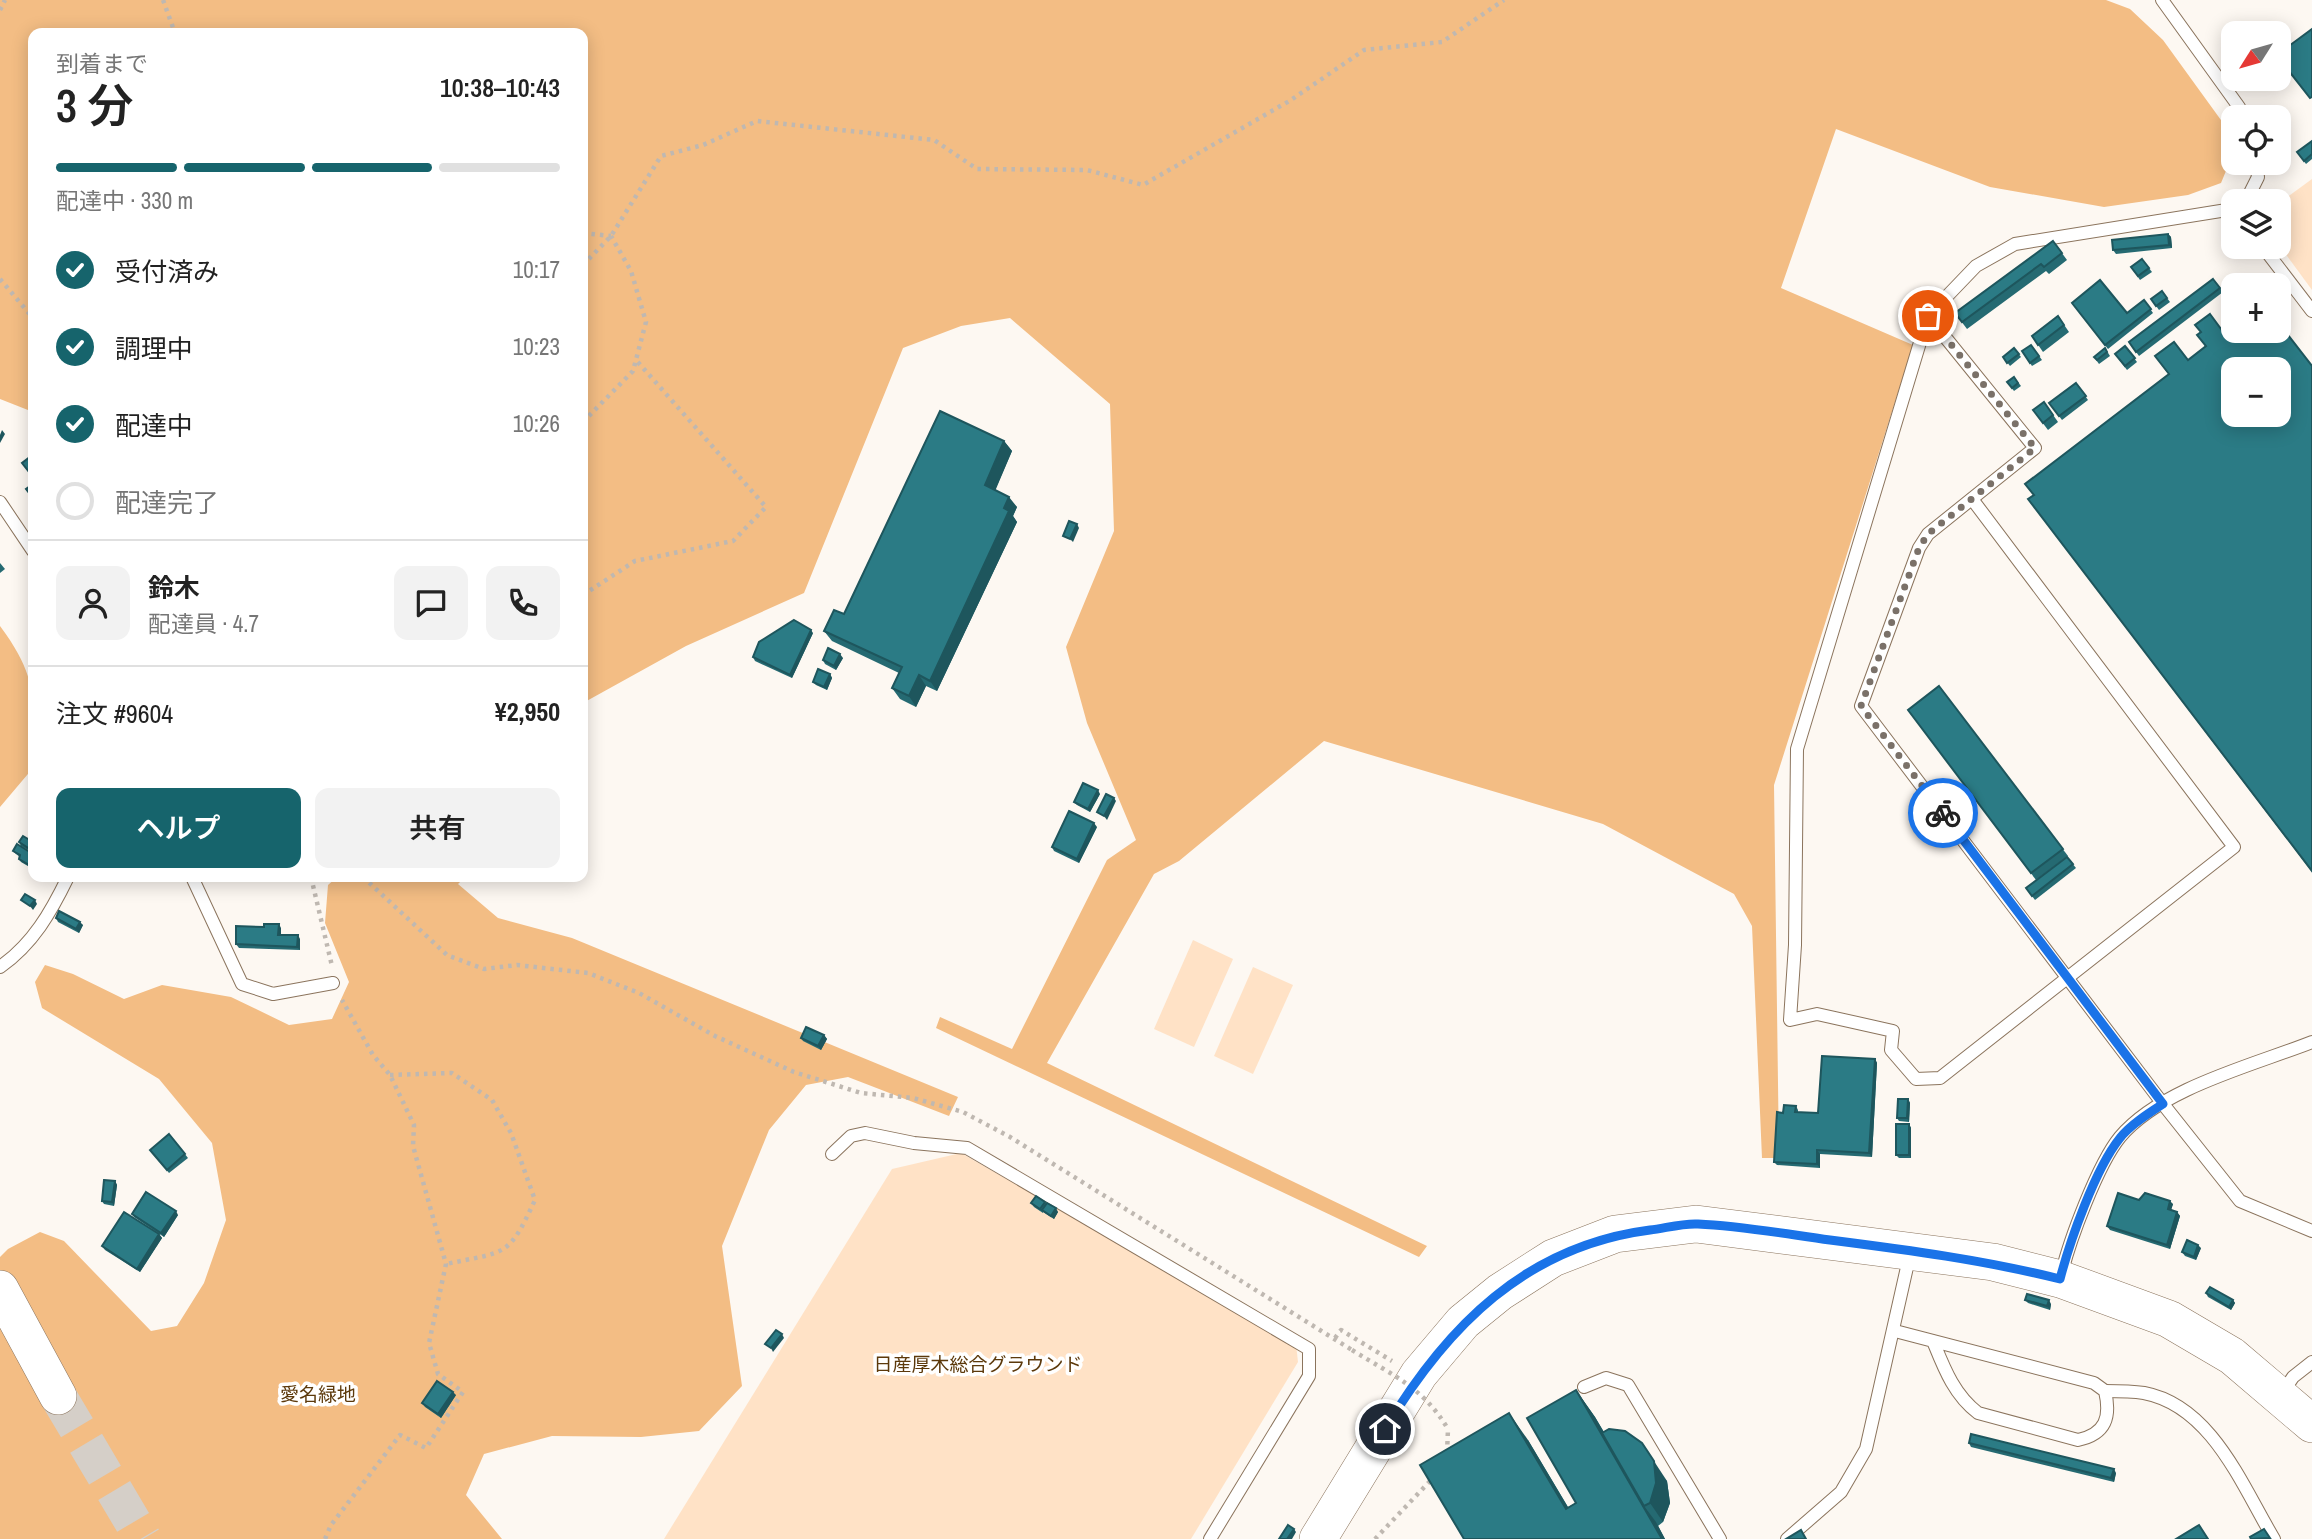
<!DOCTYPE html>
<html lang="ja">
<head>
<meta charset="utf-8">
<style>
	body { margin:0; font-family:"Archivo Narrow","Noto Sans JP",sans-serif; background:#f2f2f2; color:#222; height:100vh; display:flex; flex-direction:column; font-size:26px; white-space:nowrap }
	* { box-sizing:border-box; margin:0 }
	p { font-size:23px; color:#767676 }
	.icon { flex:none; width:38px; height:38px; fill:none; stroke:currentColor; stroke-width:2; stroke-linecap:round; stroke-linejoin:round }
	.map { position:relative; flex:1; overflow:hidden }
	.panel { position:absolute; left:28px; top:28px; width:560px; height:854px; display:flex; flex-direction:column; background:#fff; border-radius:14px; box-shadow:0 4px 18px #0003 }
	.panel>* { flex:none }
	.needle { width:46px; rotate:233deg }
	.fabs { position:absolute; left:2221px; top:21px; display:grid; gap:14px }
	.fabs a { display:grid; place-items:center; width:70px; height:70px; border-radius:14px; background:#fff; box-shadow:0 4px 18px #0003; font-size:35px }
	.pin { position:absolute; display:grid; place-items:center; width:60px; height:60px; color:#fff; margin:-30px; border:4px solid #fff; border-radius:50%; box-shadow:0 2px 7px #0007 }
	.courier { position:absolute; display:grid; place-items:center; width:70px; height:70px; margin:-35px; border:5px solid #1a73e8; border-radius:50%; background:#fff; color:#222; box-shadow:0 2px 9px #0007 }
	.overview em { font-style:normal; font-weight:600 }
	.overview div { display:flex; flex-direction:column-reverse }
	.overview { display:flex; align-items:center; justify-content:space-between; height:119px; padding:0 28px }
	h1 { font-size:46px; font-weight:600; line-height:52px }
	.bar { display:grid; grid-template-columns:repeat(4,1fr); gap:10px 7px; align-content:center; height:84px; padding:0 28px }
	.bar i { height:9px; border-radius:5px; background:#e0e0e0 }
	.bar .current { background:#16646c }
	.bar p { grid-column:span 4 }
	.line { display:flex; align-items:center; gap:18px; padding:0 28px; border-top:2px solid #e0e0e0 }
	.line div { flex:1 }
	.round { display:grid; place-items:center; flex:none; width:74px; height:74px; border-radius:14px; background:#f2f2f2 }
	ol { padding:0 28px; list-style:none }
	li { display:flex; align-items:center; gap:21px; height:77px }
	li p { margin-inline-start:auto }
	li .icon { padding:7px; border-radius:50%; background:#16646c; color:#fff; stroke-width:4 }
	li:last-child { color:#767676 }
	li i { width:38px; height:38px; border:4px solid #e0e0e0; border-radius:50% }
	.primary-button { display:flex; gap:14px; margin-top:auto; padding:14px 28px }
	.primary-button a { flex:1; height:80px; border-radius:14px; background:#16646c; color:#fff; font-size:28px; font-weight:600; line-height:80px; text-align:center }
	.primary-button a+a { background:#f2f2f2; color:#222 }
	.map>svg:first-child { display:block }
	.green { fill:#ffe2c6 }
	.forest { fill:#f3bd84 }
	.lines { fill:none; stroke-linecap:round; stroke-linejoin:round }
	.secondary-tunnel { stroke:#d5cfc8; stroke-width:37; stroke-dasharray:37 18; stroke-linecap:butt }
	.lane-casing { stroke:#8b745d; stroke-width:14 }
	.secondary-casing { stroke:#8b745d; stroke-width:38 }
	.path { stroke:#bfb8b1; stroke-width:4.5; stroke-dasharray:3.5 5; stroke-linecap:butt }
	.lane { stroke:#fff; stroke-width:12 }
	.secondary { stroke:#fff; stroke-width:37 }
	.path-bridge { stroke:#bfb8b1; stroke-width:4.5; stroke-dasharray:3.5 5; stroke-linecap:butt }
	.wall { fill:#256a72 }
	.shaded-wall { fill:#1e565d }
	.building { fill:#2b7b85; stroke:#1e565d; stroke-width:2; fill-rule:evenodd }
	.done { stroke:#7a7169; stroke-width:7; stroke-dasharray:0 12.6 }
	.route { stroke:#1a73e8; stroke-width:9 }
	.labels { text-anchor:middle; dominant-baseline:central; stroke-width:7; stroke-linejoin:round; paint-order:stroke }
	.park-label { font-size:19px; fill:#5c390b; stroke:#fff }
</style>
</head>
<body>
<div class="map">
<svg width="2312" height="1539" viewBox="0 0 2312 1539">
	<rect width="100%" height="100%" fill="#fdf8f2"/>
	<g class="green">
		<path d="M2312 179V290L2279 245 2278 221 2286 198Z"/>
		<path d="M1193 940 1233 959 1194 1047 1154 1029Z"/>
		<path d="M1253 967 1293 985 1253 1074 1214 1056Z"/>
		<path d="M961 1153 1296 1344 1298 1362 1191 1539H664L892 1169Z"/>
	</g>
	<g class="forest">
		<path d="M0 0H2106L2130 9 2163 40 2226 127 2233 154 2221 183 2188 195 2104 207 1990 187 1836 129 1781 288 1913 345 1774 785 1779 1158H1762L1752 926 1734 894 1603 824 1324 741 1179 861 1154 874 1047 1063 1427 1246 1419 1257 936 1028 940 1017 1012 1049 1107 860 1136 840 1087 723 1066 647 1114 531 1110 404 1010 318 961 326 903 348 804 593 686 646 583 703V33H33V412L0 399Z"/>
		<path d="M0 626C41 681 33 703 33 768L0 807Z"/>
		<path d="M337 877H465L458 884 498 918 572 938 958 1097 949 1116 848 1077 806 1085 769 1130 722 1246 742 1386 699 1431 641 1437 552 1436 484 1454 466 1495 502 1539H0V1257L8 1249 40 1232 64 1241 151 1331 177 1326 204 1283 226 1220 212 1143 159 1079 42 1008 35 982 45 965 73 974 124 999 162 985 231 997 289 1025 332 1019 349 982 325 923 328 885Z"/>
	</g>
	<g class="lines">
		<path class="secondary-tunnel" d="M58 1396 143 1539"/>
		<g class="lane-casing">
			<g id="lane">
				<path d="M2162 0 2239 107 2243 117"/>
				<path d="M2246 201 2258 177 2256 163"/>
				<path d="M2263 247 2312 311"/>
				<path d="M1928 316 2035 448 1928 534 1919 548 1861 706 2163 1104 2240 1201 2312 1231"/>
				<path d="M1972 499 2234 847 1940 1078 1916 1079 1891 1050 1893 1031 1817 1014 1790 1020 1795 945 1797 749 1928 316 1976 266 2015 244 2233 209"/>
				<path d="M0 502 33 551"/>
				<path d="M192 877 242 984 273 994 333 983"/>
				<path d="M0 967C33 944 51 912 68 877"/>
				<path d="M832 1154 851 1136 865 1133 914 1143 967 1148 1309 1349V1376L1210 1539"/>
				<path d="M2061 1276C2069 1241 2098 1164 2120 1137 2161 1088 2254 1065 2312 1042"/>
				<path d="M1895 1331 2094 1383 2105 1391C2111 1417 2106 1434 2078 1440L1978 1413C1954 1395 1944 1368 1933 1341"/>
				<path d="M1584 1387 1606 1378 1628 1385 1720 1539"/>
				<path d="M2105 1391C2118 1391 2131 1391 2144 1393 2212 1406 2242 1486 2274 1539"/>
				<path d="M2281 1395 2293 1377 2312 1362"/>
				<path d="M1787 1539 1841 1492 1866 1449 1910 1254"/>
			</g>
		</g>
		<g class="secondary-casing">
			<g id="secondary">
				<path d="M0 1289 58 1396"/>
				<path d="M1318 1539 1419 1374 1463 1322 1500 1292 1553 1258 1615 1234 1696 1224 1993 1262 2060 1279 2169 1319 2232 1356 2312 1424"/>
			</g>
		</g>
		<g class="path">
			<path d="M163 0 175 33"/>
			<path d="M0 10 5 0"/>
			<path d="M583 233 611 236"/>
			<path d="M583 265 611 236 661 156 703 145 757 121 934 140 977 169 1087 170 1143 185 1291 100 1364 50 1442 42 1504 0"/>
			<path d="M0 279 33 318"/>
			<path d="M583 422 633 371 646 322 631 271 611 236"/>
			<path d="M583 595 635 561 733 541 766 507 636 360"/>
			<path d="M311 877 332 966"/>
			<path d="M363 877 447 955 484 969 517 965 588 973 639 993 715 1036 794 1072 861 1093 913 1098 963 1112 1010 1137 1352 1350"/>
			<path d="M390 1075 452 1073 492 1100 511 1133 535 1200C508 1258 507 1251 446 1264"/>
			<path d="M1335 1338 1341 1330 1392 1361"/>
			<path d="M1447 1453 1448 1429"/>
			<path d="M325 1539 331 1525 400 1435 426 1448 463 1392 438 1374 429 1343 446 1264 413 1146 414 1125 390 1075 373 1055 342 1000"/>
			<path d="M1375 1539 1432 1479"/>
		</g>
		<use href="#lane" class="lane"/>
		<use href="#secondary" class="secondary"/>
		<path class="path-bridge" d="M1352 1350C1392 1375 1423 1387 1448 1429"/>
	</g>
	<g class="wall">
		<path d="M2312 141V159L2306 164 2297 152Z"/>
		<path d="M2168 234 2171 237 2172 248 2116 254 2113 250Z"/>
		<path d="M2053 241 2067 260 2049 274 2046 271 1967 329 1955 313Z"/>
		<path d="M2142 259 2152 272 2140 280 2131 267Z"/>
		<path d="M2213 279 2223 292 2139 356 2129 342Z"/>
		<path d="M2167 298 2170 302 2159 310 2151 299Z"/>
		<path d="M2144 300 2153 313 2108 349 2072 303 2127 313Z"/>
		<path d="M2058 316 2069 332 2043 352 2032 336Z"/>
		<path d="M2195 325 2224 333 2312 366V872L2028 499 2169 375 2155 356 2188 360 2205 347 2201 333Z"/>
		<path d="M2031 345 2042 360 2032 366 2022 351Z"/>
		<path d="M2125 346 2137 362 2127 370 2115 354Z"/>
		<path d="M2014 348 2021 357 2010 366 2003 357Z"/>
		<path d="M2105 348 2110 356 2099 364 2094 357Z"/>
		<path d="M2014 377 2021 386 2014 391 2007 382Z"/>
		<path d="M2076 383 2088 400 2062 420 2049 403Z"/>
		<path d="M2044 402 2058 422 2048 430 2033 410Z"/>
		<path d="M1004 441 1012 451 995 490 1017 507 1013 516 1017 522 937 691 926 686 916 707 900 699 892 688 899 673 832 641 824 631 844 614Z"/>
		<path d="M0 563 5 569 0 573Z"/>
		<path d="M813 633 792 678 755 661 753 657Z"/>
		<path d="M843 658 836 670 825 664 823 660Z"/>
		<path d="M830 674 832 678 827 690 816 685 813 682Z"/>
		<path d="M1939 686 2068 856 2036 880 1908 710Z"/>
		<path d="M1100 794 1090 812 1077 805 1074 802Z"/>
		<path d="M1097 827 1079 863 1054 851 1052 847Z"/>
		<path d="M19 842H33V853L21 846Z"/>
		<path d="M13 851 33 854V869L21 862 19 859 20 857 16 854Z"/>
		<path d="M2067 857 2076 868 2035 900 2026 888Z"/>
		<path d="M56 918 83 925 79 933 58 922Z"/>
		<path d="M281 928V935L300 939V950L239 948 236 944Z"/>
		<path d="M824 1035 827 1039 821 1050 803 1041 801 1038Z"/>
		<path d="M1875 1059 1877 1063 1872 1157 1820 1154V1168L1777 1165 1774 1162 1783 1113 1796 1106 1798 1110V1112L1818 1113Z"/>
		<path d="M1908 1099 1910 1103 1909 1122 1899 1121 1897 1118Z"/>
		<path d="M1909 1124 1911 1128V1158H1899L1896 1155Z"/>
		<path d="M169 1134 188 1158 169 1173 150 1150Z"/>
		<path d="M115 1181 117 1185 114 1206 104 1204 102 1201Z"/>
		<path d="M2139 1200 2173 1204 2171 1210 2177 1212 2180 1216 2170 1249 2110 1230 2107 1226Z"/>
		<path d="M1045 1202 1058 1212 1054 1219 1043 1212V1213L1034 1207 1031 1203Z"/>
		<path d="M132 1214 178 1215 164 1237 134 1217Z"/>
		<path d="M159 1234 162 1238 140 1272 105 1250 102 1246Z"/>
		<path d="M2201 1248 2196 1260 2185 1256 2182 1252Z"/>
		<path d="M2206 1293 2233 1300 2235 1303 2231 1310 2208 1297Z"/>
		<path d="M2025 1300 2051 1304 2050 1310 2028 1303Z"/>
		<path d="M1576 1390 1595 1417 1604 1432 1667 1481 1670 1503 1663 1522 1658 1526 1656 1522 1665 1539H1464L1528 1440 1568 1507 1576 1503Z"/>
		<path d="M456 1395 441 1418 425 1407 422 1403Z"/>
		<path d="M1969 1443 2116 1473 2114 1482 1971 1447Z"/>
	</g>
	<g class="shaded-wall">
		<path d="M2168 234 2171 237 2172 248 2169 245Z"/>
		<path d="M2 430 5 434 0 443V435Z"/>
		<path d="M1004 441 1012 451 993 496 985 485Z"/>
		<path d="M1009 497 1017 507 1013 516 1017 522 937 691 930 681Z"/>
		<path d="M1077 524 1079 528 1073 542 1070 539Z"/>
		<path d="M811 630 813 633 792 678 790 675Z"/>
		<path d="M840 654 843 658 836 670 834 666Z"/>
		<path d="M830 674 832 678 827 690 824 687Z"/>
		<path d="M919 675 926 686 916 707 909 696Z"/>
		<path d="M1098 790 1100 794 1090 812 1088 809Z"/>
		<path d="M1114 798 1116 801 1107 820 1104 816Z"/>
		<path d="M1094 823 1097 827 1079 863 1077 859Z"/>
		<path d="M35 900 37 904 33 910 30 906Z"/>
		<path d="M80 922 83 925 79 933 76 929Z"/>
		<path d="M279 924 281 928V938L278 935Z"/>
		<path d="M298 935 300 939V950L297 947Z"/>
		<path d="M824 1035 827 1039 821 1050 818 1046Z"/>
		<path d="M1875 1059 1877 1063 1872 1157 1869 1153Z"/>
		<path d="M1908 1099 1910 1103 1909 1122 1907 1118Z"/>
		<path d="M1909 1124 1911 1128V1158L1909 1155Z"/>
		<path d="M1817 1150 1820 1154V1168L1817 1164Z"/>
		<path d="M115 1181 117 1185 114 1206 112 1202Z"/>
		<path d="M2170 1201 2173 1204 2170 1213 2168 1209Z"/>
		<path d="M1056 1208 1058 1212 1054 1219 1051 1216Z"/>
		<path d="M176 1211 178 1215 164 1237 161 1233Z"/>
		<path d="M2177 1212 2180 1216 2170 1249 2167 1245Z"/>
		<path d="M159 1234 162 1238 140 1272 137 1269Z"/>
		<path d="M2198 1245 2201 1248 2196 1260 2194 1257Z"/>
		<path d="M2049 1300 2051 1304 2050 1310 2047 1306Z"/>
		<path d="M2233 1300 2235 1303 2231 1310 2229 1307Z"/>
		<path d="M782 1334 784 1338 773 1352 771 1348Z"/>
		<path d="M1576 1390 1595 1417 1646 1505 1644 1506 1656 1522 1665 1539H1662Z"/>
		<path d="M453 1392 456 1395 441 1418 438 1414Z"/>
		<path d="M1509 1413 1528 1440 1585 1536 1566 1509Z"/>
		<path d="M1642 1443 1667 1481 1670 1503 1663 1522 1650 1503Z"/>
		<path d="M2114 1469 2116 1473 2114 1482 2111 1478Z"/>
		<path d="M1294 1529 1296 1532 1292 1539H1287Z"/>
	</g>
	<g class="building">
		<path d="M2312 29V97L2310 98 2278 57V54Z"/>
		<path d="M2312 141V154L2304 161 2297 152Z"/>
		<path d="M2168 234 2169 245 2113 250 2112 240Z"/>
		<path d="M2053 241 2062 253 2044 267 2041 264 1962 322 1955 313Z"/>
		<path d="M2142 259 2149 268 2138 276 2131 267Z"/>
		<path d="M2213 279 2220 288 2136 352 2129 342Z"/>
		<path d="M2100 280 2127 313 2144 300 2151 309 2105 345 2072 303Z"/>
		<path d="M2162 291 2167 298 2156 306 2151 299Z"/>
		<path d="M2210 314 2224 333 2233 326V331H2278V322L2312 366V871L2028 499 2034 495 2025 484 2169 374 2155 356 2174 342 2188 360 2206 346 2197 335 2201 332 2195 325ZM2233 369H2278V415H2233Z"/>
		<path d="M2058 316 2064 325 2038 345 2032 336Z"/>
		<path d="M2031 345 2039 356 2030 363 2022 351Z"/>
		<path d="M2125 346 2135 358 2125 366 2115 354Z"/>
		<path d="M2014 348 2019 354 2007 363 2003 357Z"/>
		<path d="M2105 348 2107 352 2097 360 2094 357Z"/>
		<path d="M2014 377 2018 383 2012 388 2007 382Z"/>
		<path d="M2076 383 2086 396 2059 416 2049 403Z"/>
		<path d="M2044 402 2053 415 2043 423 2033 410Z"/>
		<path d="M940 411 1004 441 985 485 1009 497 1004 508 1009 511 930 681 919 675 909 696 892 688 902 667 824 631 834 610 844 614Z"/>
		<path d="M31 456 33 458V477L22 463Z"/>
		<path d="M33 484V498L26 489Z"/>
		<path d="M1069 521 1077 524 1070 539 1063 536Z"/>
		<path d="M794 620 811 630 790 675 753 657 759 642Z"/>
		<path d="M828 648 840 654 834 666 823 660Z"/>
		<path d="M818 669 830 674 824 687 813 682Z"/>
		<path d="M1939 686 2063 849 2031 873 1908 710Z"/>
		<path d="M1083 783 1098 790 1088 809 1074 802Z"/>
		<path d="M1106 794 1114 798 1104 816 1097 812Z"/>
		<path d="M1069 811 1094 823 1077 859 1052 847Z"/>
		<path d="M23 836 33 842V851L19 842Z"/>
		<path d="M17 844 33 854V862L31 866 19 859 20 855 13 851Z"/>
		<path d="M2067 857 2073 864 2032 896 2026 888Z"/>
		<path d="M25 894 35 900 30 906 21 900Z"/>
		<path d="M59 911 80 922 76 929 56 918Z"/>
		<path d="M264 924H279L278 935H298L297 947 236 944V926L264 927Z"/>
		<path d="M806 1027 824 1035 818 1046 801 1038Z"/>
		<path d="M1822 1056 1875 1059 1869 1153 1817 1150V1164L1774 1162 1777 1112 1783 1113 1784 1105 1796 1106 1795 1112 1818 1113Z"/>
		<path d="M1898 1099H1908L1907 1118H1897Z"/>
		<rect x="1896" y="1124" width="13" height="31"/>
		<path d="M169 1134 185 1154 167 1170 150 1150Z"/>
		<path d="M104 1180 115 1181 112 1202 102 1201Z"/>
		<path d="M146 1192 176 1211 161 1233 132 1214Z"/>
		<path d="M2118 1193 2139 1200 2145 1193 2170 1201 2168 1209 2177 1212 2167 1245 2107 1226Z"/>
		<path d="M1036 1196 1045 1202 1040 1209 1031 1203Z"/>
		<path d="M1047 1203 1056 1208 1051 1216 1042 1210Z"/>
		<path d="M124 1212 159 1234 137 1269 102 1246Z"/>
		<path d="M2187 1240 2198 1245 2194 1257 2182 1252Z"/>
		<path d="M2210 1287 2233 1300 2229 1307 2206 1293Z"/>
		<path d="M2027 1294 2049 1300 2047 1306 2025 1300Z"/>
		<path d="M776 1330 782 1334 771 1348 765 1344Z"/>
		<path d="M437 1381 453 1392 438 1414 422 1403Z"/>
		<path d="M1576 1390 1662 1539H1464L1420 1465 1509 1413 1566 1509 1576 1503 1527 1418Z"/>
		<path d="M1609 1429 1625 1431 1642 1443 1654 1461 1656 1483 1650 1503 1644 1506 1602 1433Z"/>
		<path d="M1971 1434 2114 1469 2111 1478 1969 1443Z"/>
		<path d="M1288 1525 1294 1529 1287 1539H1279Z"/>
		<path d="M2199 1525 2208 1539H2176Z"/>
		<path d="M2264 1529 2270 1538 2251 1539 2250 1537Z"/>
		<path d="M1801 1530 1806 1539H1786Z"/>
	</g>
	<g class="lines">
		<path class="done" d="M1928 316 2035 448 1928 534 1919 548 1861 706 1943 813"/>
		<path class="route" d="M1385 1429C1447 1326 1526 1246 1650 1230 1666 1228 1683 1223 1698 1224 1742 1226 1786 1234 1830 1240 1908 1250 1984 1260 2060 1279 2070 1241 2095 1169 2120 1138 2130 1125 2149 1113 2163 1104L1943 813"/>
	</g>
	<g class="labels">
		<g class="park-label">
			<text x="978" y="1364">日産厚木総合グラウンド</text>
			<text x="318" y="1394">愛名緑地</text>
		</g>
	</g>
</svg>
<div class="fabs">
<a><svg class="needle" viewBox="-14 -14 28 28"><path d="M0-13l5 13h-10z" fill="#e53935"/><path d="M0 13l5-13h-10z" fill="#767676"/></svg></a>
<a><svg class="icon" aria-label="locate" viewBox="0 0 24 24"><circle cx="12" cy="12" r="6"/><path d="M12 2v4M12 18v4M2 12h4M18 12h4"/></svg></a>
<a><svg class="icon" aria-label="layers" viewBox="0 0 24 24"><path d="M12 4l9 5-9 5-9-5zM3 14l9 5 9-5"/></svg></a>
<a>+</a>
<a>−</a>
</div>
<div class="pin" style="left:1928px;top:316px;background:#ea580c"><svg class="icon" aria-label="bag" viewBox="0 0 24 24"><path d="M5 8h14l-1 12H6zM9 8a3 3 0 0 1 6 0"/></svg></div>
<div class="pin" style="left:1385px;top:1429px;background:#1f2937"><svg class="icon" aria-label="home" viewBox="0 0 24 24"><path d="M3 11l9-7 9 7M6 9v11h12V9"/></svg></div>
<div class="courier" style="left:1943px;top:813px"><svg class="icon" aria-label="bike" viewBox="0 0 24 24"><circle cx="6" cy="16" r="4"/><circle cx="18" cy="16" r="4"/><path d="M6 16l4-8h5l3 8M10 8l3 8H6M13 5h3"/></svg></div>
<section class="panel">
<div class="overview"><div><h1>3 分</h1><p>到着まで</p></div><em>10:38–10:43</em></div>
<div class="bar"><i class="current"></i><i class="current"></i><i class="current"></i><i></i><p>配達中 · 330 m</p></div>
<ol>
<li><svg class="icon" aria-label="check" viewBox="0 0 24 24"><path d="M5 12l5 5 9-10"/></svg>受付済み<p>10:17</p></li>
<li><svg class="icon" aria-label="check" viewBox="0 0 24 24"><path d="M5 12l5 5 9-10"/></svg>調理中<p>10:23</p></li>
<li><svg class="icon" aria-label="check" viewBox="0 0 24 24"><path d="M5 12l5 5 9-10"/></svg>配達中<p>10:26</p></li>
<li><i></i>配達完了</li>
</ol>
<div class="line" style="height:126px"><a class="round"><svg class="icon" aria-label="person" viewBox="0 0 24 24"><circle cx="12" cy="8" r="4"/><path d="M4 21q1-7 8-7t8 7"/></svg></a><div><b>鈴木</b><p>配達員 · 4.7</p></div><a class="round"><svg class="icon" aria-label="chat" viewBox="0 0 24 24"><path d="M4 5h16v11H9l-5 4z"/></svg></a><a class="round"><svg class="icon" aria-label="phone" viewBox="0 0 24 24"><path d="M5 4h4l2 5-3 2q2 4 5 5l2-3 5 2v4C11 20 4 13 5 4z"/></svg></a></div>
<div class="line" style="height:91px"><div>注文 #9604</div><b>¥2,950</b></div>
<div class="primary-button"><a>ヘルプ</a><a>共有</a></div>
</section>
</div>
</body>
</html>
